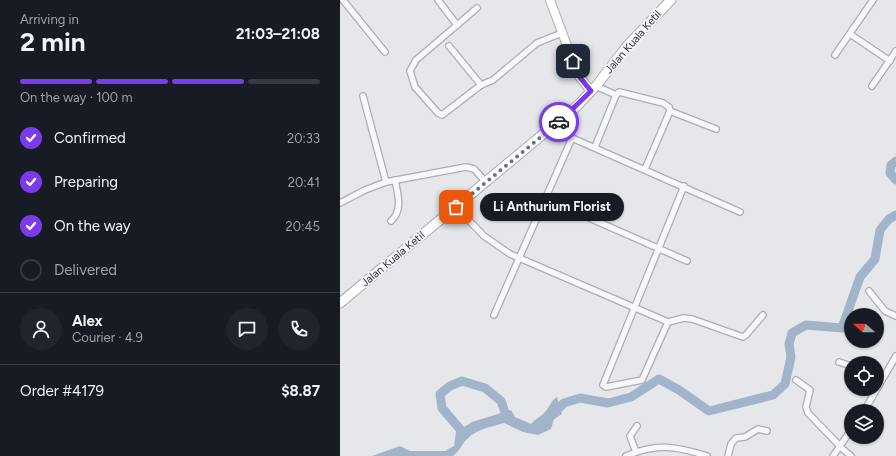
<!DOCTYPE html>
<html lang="en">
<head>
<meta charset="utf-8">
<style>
	body { margin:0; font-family:Figtree,sans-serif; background:#20242c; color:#f1f3f6; height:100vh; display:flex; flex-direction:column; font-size:15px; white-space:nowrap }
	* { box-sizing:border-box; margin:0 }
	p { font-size:13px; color:#9ea1a6 }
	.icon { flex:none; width:22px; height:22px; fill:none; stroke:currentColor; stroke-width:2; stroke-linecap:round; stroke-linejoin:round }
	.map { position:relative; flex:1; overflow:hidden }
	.sheet { display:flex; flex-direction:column; background:#171b24; width:340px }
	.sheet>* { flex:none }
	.needle { width:26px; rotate:291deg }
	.fabs { position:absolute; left:504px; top:308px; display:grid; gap:8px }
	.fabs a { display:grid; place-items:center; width:40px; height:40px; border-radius:50%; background:#171b24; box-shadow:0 1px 3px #0004; font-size:20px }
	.pin { position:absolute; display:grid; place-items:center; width:34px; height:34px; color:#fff; margin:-17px; border-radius:8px; box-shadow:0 2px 6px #0006 }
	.courier { position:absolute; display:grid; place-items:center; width:40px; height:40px; margin:-20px; border:3px solid #7c3aed; border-radius:50%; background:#fff; color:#222; box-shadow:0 1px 5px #0007 }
	.bubble { position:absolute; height:28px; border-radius:14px; background:#171b24; box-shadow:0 1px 3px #0004; font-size:13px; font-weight:700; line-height:28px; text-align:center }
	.overview em { font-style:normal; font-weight:700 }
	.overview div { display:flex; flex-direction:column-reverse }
	.overview { display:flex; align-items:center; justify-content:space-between; height:68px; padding:0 20px }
	h1 { font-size:26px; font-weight:700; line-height:30px }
	.bar { display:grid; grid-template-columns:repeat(4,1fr); gap:6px 4px; align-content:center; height:48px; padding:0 20px }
	.bar i { height:5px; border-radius:3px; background:#363941 }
	.bar .current { background:#7c3aed }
	.bar p { grid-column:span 4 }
	.line { display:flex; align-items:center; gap:10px; padding:0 20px; border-top:1px solid #363941 }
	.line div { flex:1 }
	.round { display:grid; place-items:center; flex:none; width:42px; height:42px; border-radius:21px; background:#20242c }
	ol { padding:0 20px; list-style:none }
	li { display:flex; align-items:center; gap:12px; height:44px }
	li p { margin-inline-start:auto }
	li .icon { padding:4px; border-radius:50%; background:#7c3aed; color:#fff; stroke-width:4 }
	li:last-child { color:#9ea1a6 }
	li i { width:22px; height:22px; border:2px solid #363941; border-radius:50% }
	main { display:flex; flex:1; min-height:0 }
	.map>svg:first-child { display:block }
	.water { fill:#a2b4c9 }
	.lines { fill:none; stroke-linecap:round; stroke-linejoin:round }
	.river { stroke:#a2b4c9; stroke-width:9 }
	.street-casing { stroke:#aaaeb5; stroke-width:8 }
	.secondary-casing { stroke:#aaaeb5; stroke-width:10 }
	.primary-casing { stroke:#a5abb6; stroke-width:11 }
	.street { stroke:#f7f8fa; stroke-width:5.5 }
	.secondary { stroke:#fff; stroke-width:8 }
	.primary { stroke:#fff; stroke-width:9 }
	.done { stroke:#6d737e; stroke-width:4; stroke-dasharray:0 7.2 }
	.route { stroke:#7c3aed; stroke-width:5 }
	.labels { text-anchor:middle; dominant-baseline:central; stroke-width:3.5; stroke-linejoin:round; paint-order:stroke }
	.street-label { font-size:11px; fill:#2d3443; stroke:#f4f6f9 }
</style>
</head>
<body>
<main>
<section class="sheet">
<div class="overview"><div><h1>2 min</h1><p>Arriving in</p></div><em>21:03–21:08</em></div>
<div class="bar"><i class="current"></i><i class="current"></i><i class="current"></i><i></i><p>On the way · 100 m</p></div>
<ol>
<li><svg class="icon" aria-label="check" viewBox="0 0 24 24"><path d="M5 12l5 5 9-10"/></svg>Confirmed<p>20:33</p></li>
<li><svg class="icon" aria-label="check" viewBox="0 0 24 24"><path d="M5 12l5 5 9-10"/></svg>Preparing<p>20:41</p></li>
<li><svg class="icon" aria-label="check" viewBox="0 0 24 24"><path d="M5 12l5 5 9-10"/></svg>On the way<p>20:45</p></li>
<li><i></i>Delivered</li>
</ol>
<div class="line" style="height:72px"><a class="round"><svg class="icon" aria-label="person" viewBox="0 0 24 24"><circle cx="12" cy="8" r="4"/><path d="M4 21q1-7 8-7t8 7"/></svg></a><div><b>Alex</b><p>Courier · 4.9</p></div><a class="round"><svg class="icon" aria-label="chat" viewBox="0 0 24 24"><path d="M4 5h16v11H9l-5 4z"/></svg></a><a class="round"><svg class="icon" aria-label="phone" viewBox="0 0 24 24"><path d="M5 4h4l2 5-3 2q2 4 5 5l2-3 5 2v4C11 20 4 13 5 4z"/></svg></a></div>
<div class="line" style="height:52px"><div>Order #4179</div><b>$8.87</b></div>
</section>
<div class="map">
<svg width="556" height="456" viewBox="0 0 556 456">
	<rect width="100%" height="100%" fill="#e5e7eb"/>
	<path class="water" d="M217 397 222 414 214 419 211 429 198 435 183 432 164 423C151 427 137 429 127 439 121 445 120 451 113 456H32L60 446 70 451H105L114 446 116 432 132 422 171 410 175 417 191 424C195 419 200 417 204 413 210 408 210 401 217 397Z"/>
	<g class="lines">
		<g class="river">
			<path d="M556 161 551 165 550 173 556 180"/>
			<path d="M212 415 224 403 240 398 268 403 291 397 319 379 339 390 369 411 433 395 445 384 451 357 449 344 452 333 466 325 502 328 520 277 535 259 540 230 549 219 556 215"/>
			<path d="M125 435 102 408 100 394 110 386 122 381 145 388 161 401 167 418"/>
		</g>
		<g class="street-casing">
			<g id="street">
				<path d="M3 0 45 52"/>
				<path d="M98 0 117 25"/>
				<path d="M137 8 76 60 70 71 75 87 98 113 102 115 141 85"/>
				<path d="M510 34 550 61"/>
				<path d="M109 46 141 85 153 80 197 43 222 33"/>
				<path d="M495 55 533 0"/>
				<path d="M256 86 276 95"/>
				<path d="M532 86 556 51"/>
				<path d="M23 96 46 182"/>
				<path d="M213 126 232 138 400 212"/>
				<path d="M255 147 276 95 279 92 323 103 329 107 330 111"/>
				<path d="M305 169 330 111 376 129"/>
				<path d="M204 198 347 261"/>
				<path d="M0 203 25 190 46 182 126 167 134 169 146 182"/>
				<path d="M116 207 144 236 170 254 328 322 344 318 352 319 403 337 406 335 423 315"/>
				<path d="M51 221C63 210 58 195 55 180"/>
				<path d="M529 291 545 311 556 316"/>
				<path d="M154 315 232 138"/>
				<path d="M328 322 302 380 266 387 263 385 344 186"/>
				<path d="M499 362 511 366"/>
				<path d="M456 380 470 390 466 407 468 413 499 445"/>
				<path d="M524 411 556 356"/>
				<path d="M499 446 511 456"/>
				<path d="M296 452 290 436 297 426"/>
				<path d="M286 456C317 443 336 446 367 456"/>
				<path d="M388 456 391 444 396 438 405 437 418 429 427 431"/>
				<path d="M493 456 511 430"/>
			</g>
		</g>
		<g class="secondary-casing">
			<path id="secondary" d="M210 0 238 75 251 91"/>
		</g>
		<g class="primary-casing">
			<path id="primary" d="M0 303 237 106 256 86 287 46 331 0"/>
		</g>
		<use href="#street" class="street"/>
		<use href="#secondary" class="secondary"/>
		<use href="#primary" class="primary"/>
	</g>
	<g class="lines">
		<path class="done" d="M116 207 219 122"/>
		<path class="route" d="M219 122 251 91 238 75 233 61"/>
	</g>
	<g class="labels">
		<g class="street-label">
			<text transform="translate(293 42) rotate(-49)">Jalan Kuala Ketil</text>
			<text transform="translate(53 259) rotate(-40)">Jalan Kuala Ketil</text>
		</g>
	</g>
</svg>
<div class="fabs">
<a><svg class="needle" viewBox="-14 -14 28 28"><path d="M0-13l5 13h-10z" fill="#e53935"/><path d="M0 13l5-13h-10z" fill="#9ea1a6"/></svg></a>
<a><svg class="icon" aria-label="locate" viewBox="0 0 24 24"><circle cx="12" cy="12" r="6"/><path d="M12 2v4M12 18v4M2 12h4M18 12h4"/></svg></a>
<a><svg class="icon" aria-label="layers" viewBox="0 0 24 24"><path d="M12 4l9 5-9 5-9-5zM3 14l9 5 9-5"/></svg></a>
</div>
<div class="pin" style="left:116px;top:207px;background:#ea580c"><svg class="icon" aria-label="bag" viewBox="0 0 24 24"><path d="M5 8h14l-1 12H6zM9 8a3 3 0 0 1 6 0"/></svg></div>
<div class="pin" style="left:233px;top:61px;background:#1f2937"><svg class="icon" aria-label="home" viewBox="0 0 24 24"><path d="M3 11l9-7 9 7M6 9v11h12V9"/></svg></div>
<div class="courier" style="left:219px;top:122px"><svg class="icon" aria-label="car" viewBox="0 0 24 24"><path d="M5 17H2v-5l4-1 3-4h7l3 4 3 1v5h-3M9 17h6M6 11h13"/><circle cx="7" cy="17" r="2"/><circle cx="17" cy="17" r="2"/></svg></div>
<div class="bubble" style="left:140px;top:193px;width:144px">Li Anthurium Florist</div>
</div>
</main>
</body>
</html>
